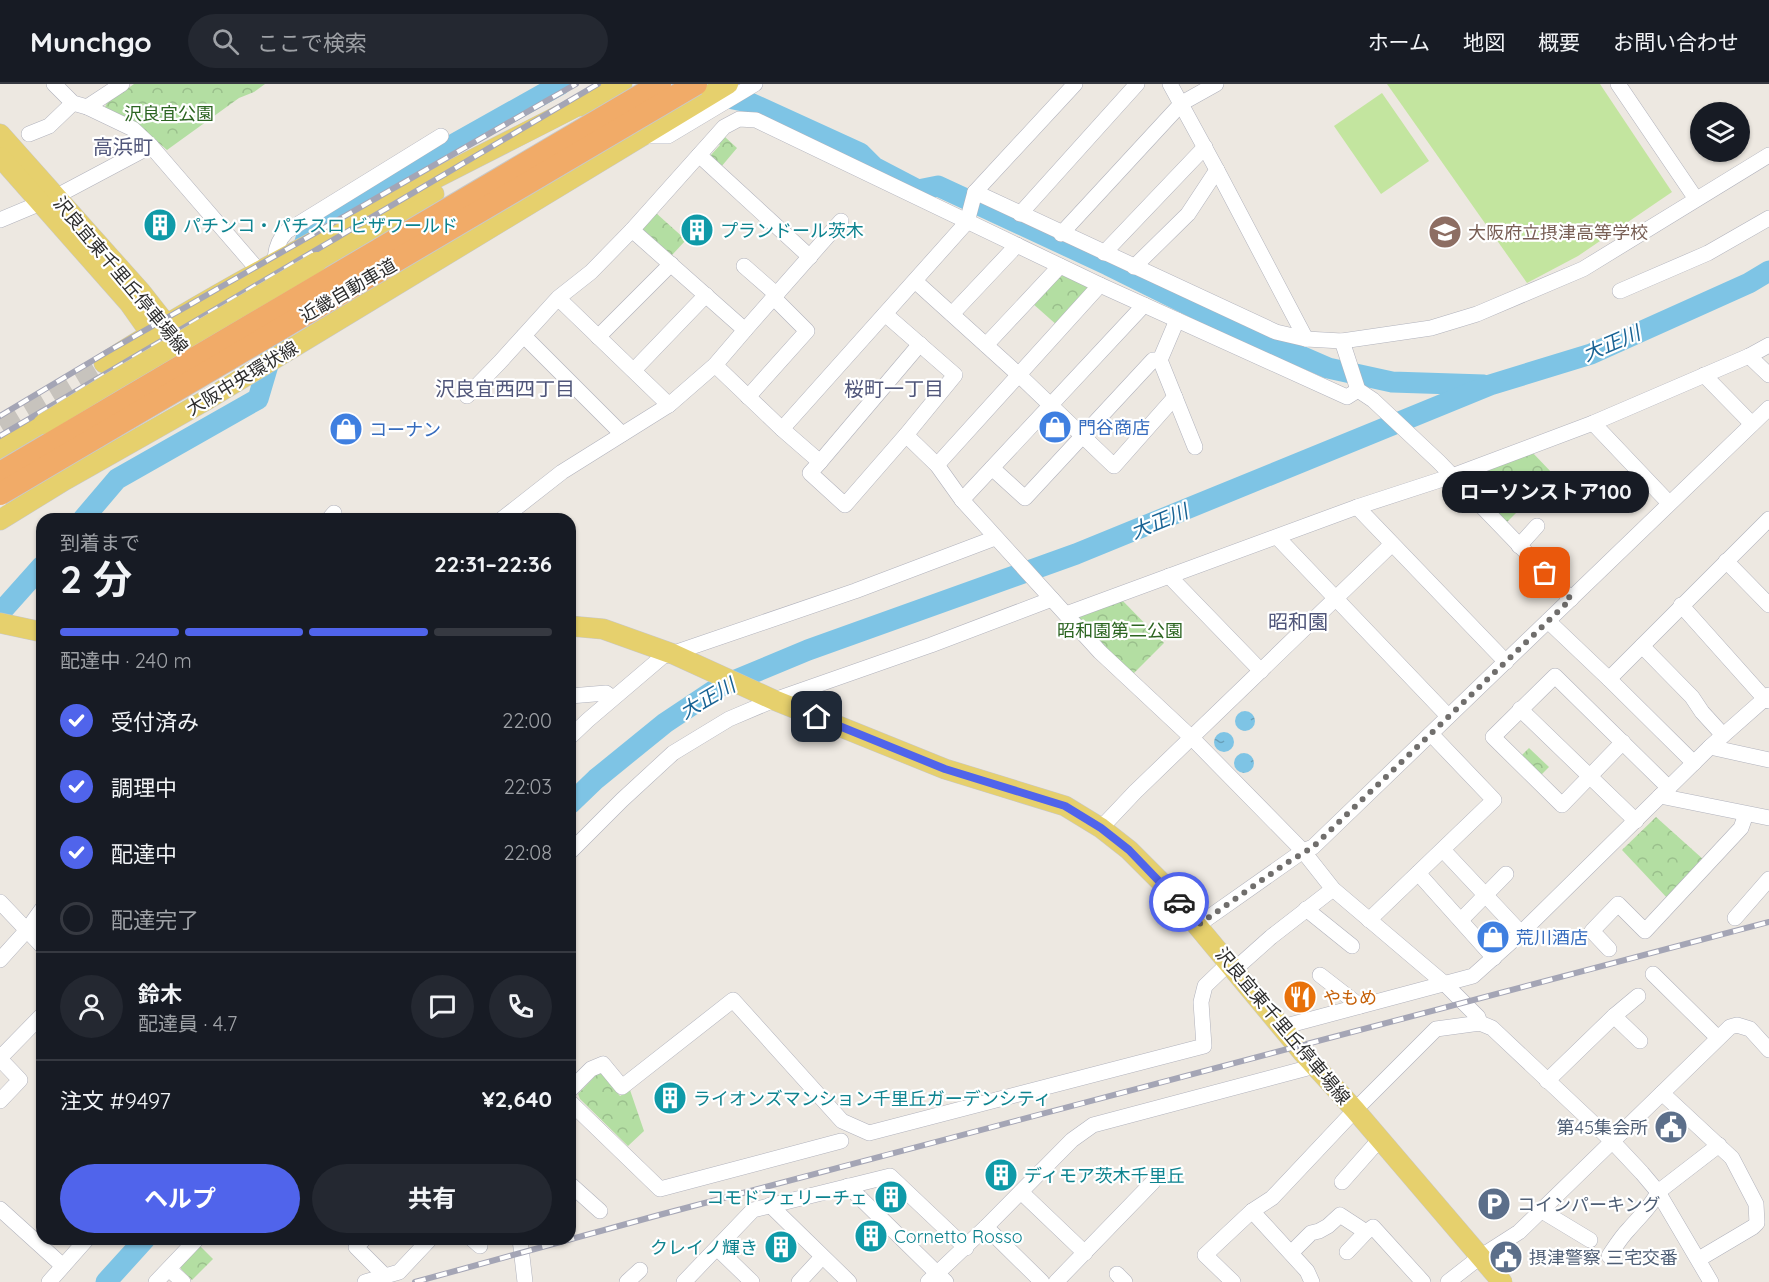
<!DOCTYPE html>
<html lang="ja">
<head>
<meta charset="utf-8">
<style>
	body { margin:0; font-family:Quicksand,"Noto Sans JP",sans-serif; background:#242831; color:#f1f3f6; height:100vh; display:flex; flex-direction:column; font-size:22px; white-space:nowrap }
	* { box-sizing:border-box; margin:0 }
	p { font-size:20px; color:#9ea1a6 }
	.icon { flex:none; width:33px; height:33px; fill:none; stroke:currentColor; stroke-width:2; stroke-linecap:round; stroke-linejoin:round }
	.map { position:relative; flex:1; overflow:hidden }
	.details { position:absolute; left:36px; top:429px; width:540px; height:732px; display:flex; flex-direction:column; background:#171b24; border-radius:18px; box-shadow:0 2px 4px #0004 }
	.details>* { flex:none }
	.tools { position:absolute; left:1690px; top:18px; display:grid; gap:12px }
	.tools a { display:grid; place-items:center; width:60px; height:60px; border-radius:50%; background:#171b24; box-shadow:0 2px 4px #0004; font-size:30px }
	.pin { position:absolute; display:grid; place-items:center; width:51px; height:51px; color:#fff; margin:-26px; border-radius:12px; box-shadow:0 3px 9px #0006 }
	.courier { position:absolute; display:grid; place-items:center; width:60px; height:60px; margin:-30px; border:4px solid #5064eb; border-radius:50%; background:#fff; color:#222; box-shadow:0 2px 8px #0007 }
	.bubble { position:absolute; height:42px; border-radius:21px; background:#171b24; box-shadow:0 2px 4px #0004; font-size:20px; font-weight:700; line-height:42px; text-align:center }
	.head em { font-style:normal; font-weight:700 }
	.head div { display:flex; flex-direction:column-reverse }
	.head { display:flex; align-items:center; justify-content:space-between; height:102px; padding:0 24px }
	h1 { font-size:39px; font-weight:700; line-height:45px }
	.bar { display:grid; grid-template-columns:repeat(4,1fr); gap:9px 6px; align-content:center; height:72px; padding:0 24px }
	.bar i { height:8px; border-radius:4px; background:#363941 }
	.bar .active { background:#5064eb }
	.bar p { grid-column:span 4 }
	.line { display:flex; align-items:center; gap:15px; padding:0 24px; border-top:2px solid #363941 }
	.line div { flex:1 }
	.round { display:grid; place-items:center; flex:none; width:63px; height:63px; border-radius:32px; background:#242831 }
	ol { padding:0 24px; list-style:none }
	li { display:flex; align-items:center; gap:18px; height:66px }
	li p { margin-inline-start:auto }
	li .icon { padding:6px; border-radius:50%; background:#5064eb; color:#fff; stroke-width:4 }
	li:last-child { color:#9ea1a6 }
	li i { width:33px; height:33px; border:3px solid #363941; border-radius:50% }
	.cta { display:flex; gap:12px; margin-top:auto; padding:12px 24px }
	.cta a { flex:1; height:69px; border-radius:36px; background:#5064eb; color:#fff; font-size:24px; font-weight:700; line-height:69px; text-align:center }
	.cta a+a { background:#242831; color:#f1f3f6 }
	header { display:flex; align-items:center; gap:36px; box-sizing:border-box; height:84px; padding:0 30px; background:#171b24; border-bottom:2px solid #363941 }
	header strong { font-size:28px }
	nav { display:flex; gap:33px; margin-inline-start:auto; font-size:21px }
	.search { width:420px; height:54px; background:#242831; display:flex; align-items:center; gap:15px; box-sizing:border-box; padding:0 21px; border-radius:33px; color:#9ea1a6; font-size:22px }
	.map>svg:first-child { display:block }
	.park { fill:url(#park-crowns) }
	.pitch { fill:#c3e59f }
	.water { fill:url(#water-ripples) }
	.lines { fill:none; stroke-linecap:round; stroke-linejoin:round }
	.river { stroke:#7ec4e5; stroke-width:21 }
	.major-tunnel { stroke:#c7c3bd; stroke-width:20; stroke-dasharray:20 10; stroke-linecap:butt }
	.minor-casing { stroke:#b1b2bc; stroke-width:16 }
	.major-casing { stroke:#c8c8c8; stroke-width:21 }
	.minor { stroke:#fff; stroke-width:15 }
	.major { stroke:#e6d06d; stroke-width:20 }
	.rail-casing { stroke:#a4a5b5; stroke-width:6 }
	.rail { stroke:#fff; stroke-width:4; stroke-dasharray:11; stroke-linecap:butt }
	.major-bridge-casing { stroke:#c8c8c8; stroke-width:21; stroke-linecap:butt }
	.highway-bridge-casing { stroke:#c8c8c8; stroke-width:24; stroke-linecap:butt }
	.major-bridge { stroke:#e6d06d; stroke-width:20 }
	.highway-bridge { stroke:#f1ab68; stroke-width:22 }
	.done { stroke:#706e6c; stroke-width:6; stroke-dasharray:0 10.8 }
	.route { stroke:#5064eb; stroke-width:8 }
	.labels { text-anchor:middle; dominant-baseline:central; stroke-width:4.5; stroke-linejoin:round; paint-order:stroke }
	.park-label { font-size:18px; fill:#2c6521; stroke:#fff }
	.culture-label { font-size:18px; fill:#0d838f; stroke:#fff; text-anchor:start }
	.education-label { font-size:18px; fill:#785e54; stroke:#fff; text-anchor:start }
	.street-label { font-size:18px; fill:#2d2d2d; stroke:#fff }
	.shop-label { font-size:18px; fill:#366cbe; stroke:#fff; text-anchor:start }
	.food-label { font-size:18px; fill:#c56008; stroke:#fff; text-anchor:start }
	.service-label { font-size:18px; fill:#4e5e75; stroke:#fff; text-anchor:start }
	.neighbourhood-label { font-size:20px; fill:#50567a; stroke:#fff }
	.water-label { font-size:20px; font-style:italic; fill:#196394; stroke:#fff }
</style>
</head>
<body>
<header>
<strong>Munchgo</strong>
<div class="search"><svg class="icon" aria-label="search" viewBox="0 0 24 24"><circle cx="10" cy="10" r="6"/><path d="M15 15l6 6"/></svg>ここで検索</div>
<nav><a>ホーム</a><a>地図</a><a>概要</a><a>お問い合わせ</a></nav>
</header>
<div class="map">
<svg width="1769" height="1198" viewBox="0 0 1769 1198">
	<defs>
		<pattern id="park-crowns" width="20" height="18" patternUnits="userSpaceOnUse" patternTransform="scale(1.5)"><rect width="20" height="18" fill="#b3dea2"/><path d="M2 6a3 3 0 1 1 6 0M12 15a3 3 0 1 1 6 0" fill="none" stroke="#9abf8c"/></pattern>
		<pattern id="water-ripples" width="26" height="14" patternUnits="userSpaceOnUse" patternTransform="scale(1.5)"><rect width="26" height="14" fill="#7ec4e5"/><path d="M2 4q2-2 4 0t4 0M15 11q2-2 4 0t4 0" fill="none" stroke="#68a0ba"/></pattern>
	</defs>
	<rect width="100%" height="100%" fill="#ede8e1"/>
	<g class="park">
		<path d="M134 0H265L254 8 239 14 167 66 139 42 104 25 107 19Z"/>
		<path d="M725 53 737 64 721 83 710 72 720 61 717 58Z"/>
		<path d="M656 129 686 156 672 171 641 146Z"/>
		<path d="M1061 189 1092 203 1058 242 1032 219Z"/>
		<path d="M1530 366 1554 391 1506 439 1488 420 1473 396 1475 389Z"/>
		<path d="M1119 513 1164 559 1133 590 1099 558 1079 535V530Z"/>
		<path d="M1529 664 1549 683 1539 693 1520 673Z"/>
		<path d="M1656 733 1704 776 1669 816 1622 766Z"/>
		<path d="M600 987 620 1012 630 1006 644 1047 628 1062 580 1015 578 1010Z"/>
		<path d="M198 1160 213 1175 192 1196 181 1185V1177Z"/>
	</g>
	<g class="pitch">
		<path d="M1387 0H1600L1672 108 1578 172 1527 199Z"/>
		<path d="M1382 9 1429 77 1381 110 1334 42Z"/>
	</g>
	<g class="water">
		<circle cx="1245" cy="637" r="10"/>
		<circle cx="1224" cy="658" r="10"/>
		<circle cx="1244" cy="679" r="10"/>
	</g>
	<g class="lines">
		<g class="river">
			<path d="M714 11 748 18 860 69 874 83 918 106 938 102 1108 181 1229 241 1328 284 1392 298 1484 301"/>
			<path d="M300 175 310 141 561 0"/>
			<path d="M83 435 117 395 258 315 282 234"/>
			<path d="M0 529 42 482"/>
			<path d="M570 720 596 695 665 639 719 603 808 566 1076 470 1490 301 1591 270 1749 199 1769 187"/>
			<path d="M106 1198 145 1155"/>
		</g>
		<path class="major-tunnel" d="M0 341 104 279"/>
		<g class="minor-casing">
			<g id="minor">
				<path d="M54 0 73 19 87 23 133 45 151 62 259 187"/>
				<path d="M1170 0 1217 86 1306 255"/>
				<path d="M1618 0 1696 115"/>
				<path d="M87 23 122 0"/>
				<path d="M29 50 49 42 73 19"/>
				<path d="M644 52H668L755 0"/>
				<path d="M699 71 810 173"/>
				<path d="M975 108 1276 248 1306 255 1342 257 1431 244 1477 230 1583 185 1769 71"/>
				<path d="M1020 130 1137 0"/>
				<path d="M0 136 55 113 151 62"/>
				<path d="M632 146 724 43 739 35 756 36 1100 201 1347 313 1358 306"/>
				<path d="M1061 150 1182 19 1216 0"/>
				<path d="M1104 169 1205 63"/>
				<path d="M275 178C275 165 278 156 287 147L441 52"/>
				<path d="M744 182 777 211"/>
				<path d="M1134 183 1188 130 1217 86"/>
				<path d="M915 197 1019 291 1114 382 1175 313"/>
				<path d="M1620 207 1708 169 1769 134"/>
				<path d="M885 230 955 291 906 351"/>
				<path d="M952 230 1017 161"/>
				<path d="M1177 236 1160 276 1195 363"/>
				<path d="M745 246 841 137"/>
				<path d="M524 252 622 350"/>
				<path d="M598 253 671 180"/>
				<path d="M1342 257 1358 306 1373 316 1439 378 1571 515"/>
				<path d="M986 261 1060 182"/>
				<path d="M1749 272 1769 291"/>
				<path d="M715 281 782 345 820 378 810 389 845 421 906 351 937 381 962 416 1100 568 1192 654 1303 767 1333 805 1445 900 1478 933 1480 939"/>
				<path d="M634 286 706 211"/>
				<path d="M1704 291 1752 340"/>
				<path d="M467 312 500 278 558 214 591 188 632 146 745 246 715 281 669 321 558 214"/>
				<path d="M748 313 807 247 774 214"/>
				<path d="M1593 339 1669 419"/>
				<path d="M782 345 967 138 975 108 1075 0"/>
				<path d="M820 378 920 260"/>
				<path d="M937 381 1100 201"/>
				<path d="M992 384 1025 414 1153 276H1160"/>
				<path d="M962 416 1144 221"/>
				<path d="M1357 423 1506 578"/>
				<path d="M329 435 334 429"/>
				<path d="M502 435 562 388 669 321"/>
				<path d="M1277 453 1448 632"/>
				<path d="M1519 462 1537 442"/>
				<path d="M1726 477 1769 521"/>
				<path d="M1169 492 1261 587"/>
				<path d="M1681 521 1765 615 1769 617"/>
				<path d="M1066 530 1357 423 1452 392 1593 339 1749 272 1769 261"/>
				<path d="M1548 537 1609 595 1694 679"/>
				<path d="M1642 562 1692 613 1702 628 1723 651"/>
				<path d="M1609 595 1769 435"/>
				<path d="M570 612 606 609 613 614"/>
				<path d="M1520 625 1636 737"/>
				<path d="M570 653 588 636 662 573 855 507 995 454"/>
				<path d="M1623 658 1562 721 1493 653 1555 592 1669 704"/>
				<path d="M1710 663 1769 676"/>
				<path d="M1660 712 1769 734"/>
				<path d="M1101 744 1135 708 1392 460"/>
				<path d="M1443 766 1521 849"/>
				<path d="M570 768 622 716 673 669 729 635 774 616 931 561 1052 515"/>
				<path d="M1418 789 1494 874"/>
				<path d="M0 818 42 862"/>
				<path d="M1306 825 1352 862"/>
				<path d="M1735 834 1769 795"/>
				<path d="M1369 836 1494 716 1431 650"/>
				<path d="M1461 836 1506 790"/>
				<path d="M1198 841 1303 767 1313 763 1769 324"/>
				<path d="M1609 865 1592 847 1618 820 1645 847 1741 744 1746 730"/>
				<path d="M0 876 27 846 42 825"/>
				<path d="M1234 886 1271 853 1333 805"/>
				<path d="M1653 890 1718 954"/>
				<path d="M1320 891 1360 922"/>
				<path d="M1614 932 1640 957"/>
				<path d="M1282 943 1473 892 1521 849 1710 663 1769 611"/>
				<path d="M0 974 42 931"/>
				<path d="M0 975 20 996 0 1017"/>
				<path d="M1547 997 1614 932 1638 912"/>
				<path d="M570 1006 591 985 603 980 622 1003 733 916 842 1037 869 1049 1204 962 1201 918 1205 902 1229 879"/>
				<path d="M1662 1009 1732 1074 1756 1120 1757 1139 1753 1143 1699 1175"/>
				<path d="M570 1018 660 1105 841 1057"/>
				<path d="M1342 1098 1380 1055"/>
				<path d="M570 1100 600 1127"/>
				<path d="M848 1102 946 1198"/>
				<path d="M1021 1108 1085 1169"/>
				<path d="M770 1121 849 1198"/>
				<path d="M0 1125 63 1182"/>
				<path d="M1252 1127 1307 1187 1312 1198"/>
				<path d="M1542 1127 1590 1156"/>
				<path d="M986 1143 1042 1198"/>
				<path d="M364 1155 356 1163 385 1192"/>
				<path d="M472 1155 480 1162"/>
				<path d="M520 1155 525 1198"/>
				<path d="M718 1165 752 1198"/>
				<path d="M1347 1168 1366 1148"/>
				<path d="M1291 1169 1311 1149 1319 1147 1328 1142 1340 1131 1366 1148 1373 1143 1423 1198"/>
				<path d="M1609 1172C1615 1163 1621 1153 1629 1145 1639 1133 1652 1122 1658 1108L1719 1061"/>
				<path d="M169 1185 183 1198"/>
				<path d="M1117 1190 1125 1198"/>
				<path d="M49 1198 87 1155"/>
				<path d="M156 1198 197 1155"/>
				<path d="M365 1198 399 1188 430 1155"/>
				<path d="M627 1198 640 1186"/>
				<path d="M684 1198 753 1126 890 1092 966 1164"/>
				<path d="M799 1198 822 1173"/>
				<path d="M928 1198 986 1143 1072 1056 1093 1041 1315 982"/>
				<path d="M1056 1198 1153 1098"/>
				<path d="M1233 1198 1205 1171 1252 1127 1272 1114 1355 1026 1436 945 1480 939 1492 944 1612 1057 1642 1089 1658 1108 1711 1198"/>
				<path d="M1448 1198 1480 1173 1519 1148 1730 943 1737 941 1750 945 1769 966"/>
			</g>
		</g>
		<g class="major-casing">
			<g id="major">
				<path d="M580 22 622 0"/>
				<path d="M0 50 141 208 174 250"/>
				<path d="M0 73 129 219 158 260"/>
				<path d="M317 178 434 110"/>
				<path d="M104 279C259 180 426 100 589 16"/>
				<path d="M0 365 43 340"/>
				<path d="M0 436 65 396 208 315 728 0"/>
				<path d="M0 539 42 548"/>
				<path d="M570 542 603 545 673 570 774 616 945 685 1065 722 1101 744 1129 766 1160 797 1303 969 1355 1026 1502 1198"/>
			</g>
		</g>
		<use href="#minor" class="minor"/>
		<use href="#major" class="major"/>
		<g class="rail-casing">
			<g id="rail">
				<path d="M0 332 107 268 576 0"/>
				<path d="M0 352 598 0"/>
				<path d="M415 1198 659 1131 1769 838"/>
			</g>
		</g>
		<use href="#rail" class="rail"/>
		<g class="major-bridge-casing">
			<path id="major-bridge" d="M43 340 110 299 317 178"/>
		</g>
		<g class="highway-bridge-casing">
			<g id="highway-bridge">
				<path d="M0 389 660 0"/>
				<path d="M0 410 696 0"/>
			</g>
		</g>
		<use href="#major-bridge" class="major-bridge"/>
		<use href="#highway-bridge" class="highway-bridge"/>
	</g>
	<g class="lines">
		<path class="done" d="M1179 818 1198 841 1285 780 1313 763 1571 515 1545 489"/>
		<path class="route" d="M817 633 945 685 1065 722 1101 744 1129 766 1179 818"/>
	</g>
	<defs>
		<g id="building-disc" transform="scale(1.725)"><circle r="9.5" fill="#0f9aa8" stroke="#fff"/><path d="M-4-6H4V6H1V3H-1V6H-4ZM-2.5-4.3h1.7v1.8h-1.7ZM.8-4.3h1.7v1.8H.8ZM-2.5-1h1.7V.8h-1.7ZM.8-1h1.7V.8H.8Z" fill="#fff"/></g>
		<g id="school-disc" transform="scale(1.725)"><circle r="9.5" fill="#8d6e63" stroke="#fff"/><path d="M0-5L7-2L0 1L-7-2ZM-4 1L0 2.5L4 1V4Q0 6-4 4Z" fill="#fff"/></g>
		<g id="shop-disc" transform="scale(1.725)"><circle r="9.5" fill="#3f7fe0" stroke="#fff"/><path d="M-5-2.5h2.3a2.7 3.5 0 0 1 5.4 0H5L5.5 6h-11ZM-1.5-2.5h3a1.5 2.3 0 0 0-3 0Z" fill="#fff"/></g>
		<g id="restaurant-disc" transform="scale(1.725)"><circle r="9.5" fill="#e8710a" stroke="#fff"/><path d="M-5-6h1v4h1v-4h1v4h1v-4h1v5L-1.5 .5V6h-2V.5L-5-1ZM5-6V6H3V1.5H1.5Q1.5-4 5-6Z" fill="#fff"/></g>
		<g id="civic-disc" transform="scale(1.725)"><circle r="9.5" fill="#5c6f8a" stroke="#fff"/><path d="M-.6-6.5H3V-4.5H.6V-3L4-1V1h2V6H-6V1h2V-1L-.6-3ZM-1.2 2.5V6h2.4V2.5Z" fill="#fff"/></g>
		<g id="parking-disc" transform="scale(1.725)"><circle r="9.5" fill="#5c6f8a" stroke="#fff"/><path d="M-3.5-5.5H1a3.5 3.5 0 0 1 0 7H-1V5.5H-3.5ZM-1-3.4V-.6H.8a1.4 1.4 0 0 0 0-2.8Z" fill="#fff"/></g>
	</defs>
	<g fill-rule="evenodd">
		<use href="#building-disc" x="160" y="141"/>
		<use href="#building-disc" x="697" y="146"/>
		<use href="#school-disc" x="1445" y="148"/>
		<use href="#shop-disc" x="1055" y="343"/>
		<use href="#shop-disc" x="346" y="345"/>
		<use href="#shop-disc" x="1493" y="853"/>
		<use href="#restaurant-disc" x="1300" y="913"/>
		<use href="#building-disc" x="670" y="1014"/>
		<use href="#civic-disc" x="1671" y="1043"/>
		<use href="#building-disc" x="1001" y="1091"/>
		<use href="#building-disc" x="891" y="1113"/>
		<use href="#parking-disc" x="1494" y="1120"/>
		<use href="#building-disc" x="871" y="1152"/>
		<use href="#building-disc" x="781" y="1163"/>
		<use href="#civic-disc" x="1506" y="1173"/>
	</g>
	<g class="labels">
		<g class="park-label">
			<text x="169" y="29">沢良宜公園</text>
			<text x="1120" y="546">昭和園第二公園</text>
		</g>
		<g class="culture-label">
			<text x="183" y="141">パチンコ・パチスロ ビザワールド</text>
			<text x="720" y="146">プランドール茨木</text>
			<text x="693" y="1014">ライオンズマンション千里丘ガーデンシティ</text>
			<text x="1024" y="1091">ディモア茨木千里丘</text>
			<text x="868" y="1113" text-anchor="end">コモドフェリーチェ</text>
			<text x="894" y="1152">Cornetto Rosso</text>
			<text x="758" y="1163" text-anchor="end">クレイノ輝き</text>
		</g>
		<g class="education-label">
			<text x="1468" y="148">大阪府立摂津高等学校</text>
		</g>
		<g class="street-label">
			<text transform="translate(121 191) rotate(50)">沢良宜東千里丘停車場線</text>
			<text transform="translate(348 206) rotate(-30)">近畿自動車道</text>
			<text transform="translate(242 294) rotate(-31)">大阪中央環状線</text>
			<text transform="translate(1283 942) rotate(50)">沢良宜東千里丘停車場線</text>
		</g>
		<g class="shop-label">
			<text x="1078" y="343">門谷商店</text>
			<text x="369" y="345">コーナン</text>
			<text x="1516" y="853">荒川酒店</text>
		</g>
		<g class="food-label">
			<text x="1323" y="913">やもめ</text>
		</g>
		<g class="service-label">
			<text x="1648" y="1043" text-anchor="end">第45集会所</text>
			<text x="1517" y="1120">コインパーキング</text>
			<text x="1529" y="1173">摂津警察 三宅交番</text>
		</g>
		<g class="neighbourhood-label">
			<text x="123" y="62">高浜町</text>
			<text x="505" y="304">沢良宜西四丁目</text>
			<text x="894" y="304">桜町一丁目</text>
			<text x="1298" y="537">昭和園</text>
		</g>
		<g class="water-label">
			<text transform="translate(1611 259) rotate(-23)">大正川</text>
			<text transform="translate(1159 437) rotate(-22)">大正川</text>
			<text transform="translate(707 614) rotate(-30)">大正川</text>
		</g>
	</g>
</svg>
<div class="tools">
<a><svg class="icon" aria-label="layers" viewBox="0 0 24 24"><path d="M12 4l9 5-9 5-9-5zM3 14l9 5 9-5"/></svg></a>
</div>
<div class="pin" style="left:1545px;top:489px;background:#ea580c"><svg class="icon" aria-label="bag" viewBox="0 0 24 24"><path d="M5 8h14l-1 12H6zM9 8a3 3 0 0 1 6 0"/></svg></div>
<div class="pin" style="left:817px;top:633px;background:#1f2937"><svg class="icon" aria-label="home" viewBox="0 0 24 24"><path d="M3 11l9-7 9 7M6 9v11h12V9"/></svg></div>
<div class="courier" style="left:1179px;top:818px"><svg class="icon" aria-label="car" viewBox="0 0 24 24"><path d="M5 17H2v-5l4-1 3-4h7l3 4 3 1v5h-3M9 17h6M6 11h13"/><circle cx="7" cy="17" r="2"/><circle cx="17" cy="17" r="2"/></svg></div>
<div class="bubble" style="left:1442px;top:387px;width:207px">ローソンストア100</div>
<section class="details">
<div class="head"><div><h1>2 分</h1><p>到着まで</p></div><em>22:31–22:36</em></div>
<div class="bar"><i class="active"></i><i class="active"></i><i class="active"></i><i></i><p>配達中 · 240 m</p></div>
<ol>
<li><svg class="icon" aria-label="check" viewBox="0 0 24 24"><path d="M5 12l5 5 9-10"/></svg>受付済み<p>22:00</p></li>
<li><svg class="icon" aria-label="check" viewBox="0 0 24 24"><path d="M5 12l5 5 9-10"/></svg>調理中<p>22:03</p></li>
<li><svg class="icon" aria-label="check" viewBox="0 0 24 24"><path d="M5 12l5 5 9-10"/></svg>配達中<p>22:08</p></li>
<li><i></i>配達完了</li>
</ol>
<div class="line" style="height:108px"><a class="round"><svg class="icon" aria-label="person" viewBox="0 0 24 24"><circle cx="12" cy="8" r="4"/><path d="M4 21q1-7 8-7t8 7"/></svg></a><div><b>鈴木</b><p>配達員 · 4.7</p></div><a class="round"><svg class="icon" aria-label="chat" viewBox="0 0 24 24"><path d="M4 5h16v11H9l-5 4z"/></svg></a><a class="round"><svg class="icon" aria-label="phone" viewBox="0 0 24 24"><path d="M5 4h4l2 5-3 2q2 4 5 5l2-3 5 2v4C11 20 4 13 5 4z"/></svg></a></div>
<div class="line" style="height:78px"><div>注文 #9497</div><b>¥2,640</b></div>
<div class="cta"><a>ヘルプ</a><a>共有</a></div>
</section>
</div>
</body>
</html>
